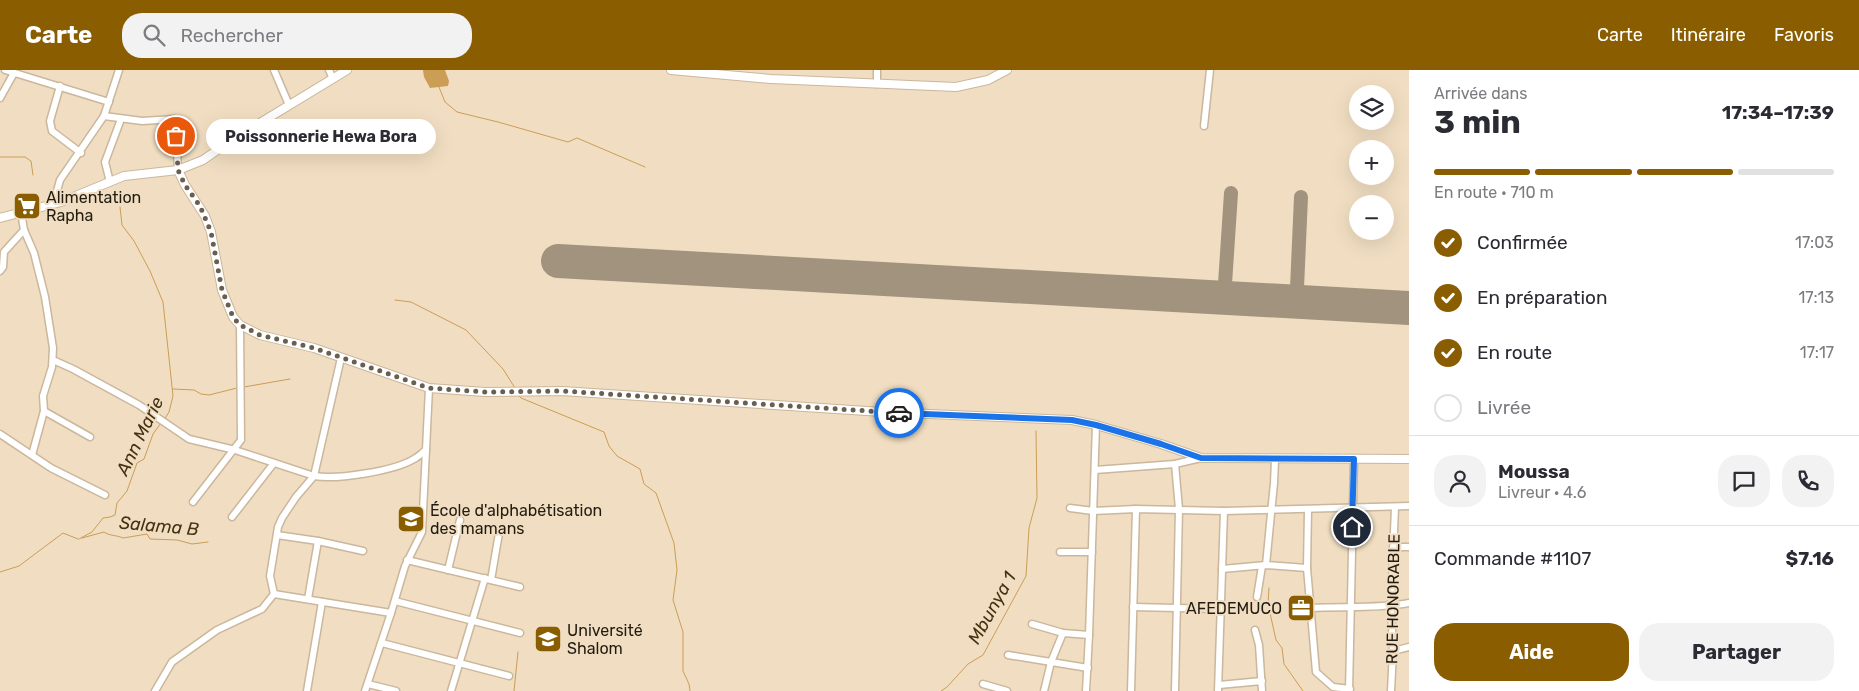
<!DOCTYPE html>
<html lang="fr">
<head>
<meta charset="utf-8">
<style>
	body { margin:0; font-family:Rubik,sans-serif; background:#f2f2f3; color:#2b2b33; height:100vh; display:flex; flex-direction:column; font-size:19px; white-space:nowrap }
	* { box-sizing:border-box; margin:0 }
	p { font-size:16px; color:#7c7c81 }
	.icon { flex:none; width:28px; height:28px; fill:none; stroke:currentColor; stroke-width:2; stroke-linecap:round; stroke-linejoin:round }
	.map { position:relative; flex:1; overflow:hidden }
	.panel { display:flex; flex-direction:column; background:#fff; width:450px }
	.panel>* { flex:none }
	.fabs { position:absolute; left:1349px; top:15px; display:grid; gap:10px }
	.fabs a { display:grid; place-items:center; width:45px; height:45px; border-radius:50%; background:#fff; box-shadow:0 5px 20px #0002; font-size:25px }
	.pin { position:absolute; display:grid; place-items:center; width:42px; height:42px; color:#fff; margin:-21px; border:2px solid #fff; border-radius:50%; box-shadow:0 1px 5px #0007 }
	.courier { position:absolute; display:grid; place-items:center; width:50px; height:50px; margin:-25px; border:4px solid #1a73e8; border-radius:50%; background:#fff; color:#222; box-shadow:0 1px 6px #0007 }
	.bubble { position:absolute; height:35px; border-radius:18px; background:#fff; box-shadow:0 5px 20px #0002; font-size:16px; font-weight:700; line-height:35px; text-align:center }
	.headline em { font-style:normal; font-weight:700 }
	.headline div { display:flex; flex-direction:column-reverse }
	.headline { display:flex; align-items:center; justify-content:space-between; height:85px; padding:0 25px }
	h1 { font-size:32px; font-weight:700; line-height:38px }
	.bar { display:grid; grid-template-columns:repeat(4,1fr); gap:8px 5px; align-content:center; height:60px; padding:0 25px }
	.bar i { height:6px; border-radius:4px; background:#e1e1e2 }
	.bar .active { background:#895d00 }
	.bar p { grid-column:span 4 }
	.line { display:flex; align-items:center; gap:12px; padding:0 25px; border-top:1px solid #e1e1e2 }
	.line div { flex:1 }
	.round { display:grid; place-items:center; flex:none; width:52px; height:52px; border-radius:20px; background:#f2f2f3 }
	ol { padding:0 25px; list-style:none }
	li { display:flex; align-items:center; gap:15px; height:55px }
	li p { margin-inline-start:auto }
	li .icon { padding:5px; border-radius:50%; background:#895d00; color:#fff; stroke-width:4 }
	li:last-child { color:#7c7c81 }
	li i { width:28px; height:28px; border:2px solid #e1e1e2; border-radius:50% }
	.button { display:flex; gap:10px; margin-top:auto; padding:10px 25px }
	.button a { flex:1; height:58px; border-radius:20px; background:#895d00; color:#fff; font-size:20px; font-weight:700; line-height:58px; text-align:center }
	.button a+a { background:#f2f2f3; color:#2b2b33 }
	header { display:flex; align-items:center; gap:30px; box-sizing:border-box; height:70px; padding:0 25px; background:#895d00; color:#fff }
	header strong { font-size:24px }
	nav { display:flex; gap:28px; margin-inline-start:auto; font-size:18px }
	.search { width:350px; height:45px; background:#f2f2f3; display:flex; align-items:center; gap:12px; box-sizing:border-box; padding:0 18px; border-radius:20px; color:#7c7c81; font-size:19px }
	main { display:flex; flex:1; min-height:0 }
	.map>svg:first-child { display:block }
	.water { fill:#cb9d55 }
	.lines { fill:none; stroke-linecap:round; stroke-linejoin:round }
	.stream { stroke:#cb9d55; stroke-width:1 }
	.taxiway { stroke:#a1937e; stroke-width:14 }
	.runway { stroke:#a1937e; stroke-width:34 }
	.minor-casing { stroke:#cab79c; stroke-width:9 }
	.tertiary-casing { stroke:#cab79c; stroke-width:10 }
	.minor { stroke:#fff; stroke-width:6 }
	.tertiary { stroke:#fff; stroke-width:8 }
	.done { stroke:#6a5f4e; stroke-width:5; stroke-dasharray:0 9 }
	.route { stroke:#1a73e8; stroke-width:6 }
	.labels { text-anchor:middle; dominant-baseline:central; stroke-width:4; stroke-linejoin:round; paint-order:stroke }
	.poi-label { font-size:16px; fill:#211b10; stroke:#f1dec2; text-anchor:start }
	.street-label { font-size:16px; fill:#211b10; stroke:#f1dec2 }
	.water-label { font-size:18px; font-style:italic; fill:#453212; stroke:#f1dec2 }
</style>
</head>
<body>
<header>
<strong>Carte</strong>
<div class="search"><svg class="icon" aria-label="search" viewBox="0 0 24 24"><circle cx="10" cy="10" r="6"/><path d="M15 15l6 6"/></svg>Rechercher</div>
<nav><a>Carte</a><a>Itinéraire</a><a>Favoris</a></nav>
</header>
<main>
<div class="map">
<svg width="1409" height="621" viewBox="0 0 1409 621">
	<rect width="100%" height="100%" fill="#f1dec2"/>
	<path class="water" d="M423 0H445L449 11 448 16 430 18 424 7Z"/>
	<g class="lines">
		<g class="stream">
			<path d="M439 17 445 32 457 42 498 52 568 72 577 68 645 97"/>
			<path d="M0 87H25L31 91 33 105"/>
			<path d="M120 137 122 155 134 171 150 201 163 232 173 326 169 342 164 350"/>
			<path d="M395 230 411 232 466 260 503 299 515 318"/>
			<path d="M244 317 290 309"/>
			<path d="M173 319 194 320 201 324 209 325 237 318"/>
			<path d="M519 326 521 328 604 362 609 376 617 386 640 399 644 414 656 423 674 473 677 500 673 530 683 562V601L689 614 690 621"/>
			<path d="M82 468 104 462C109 466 117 465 123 468L147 464 150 469 177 470 192 474 208 472"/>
			<path d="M79 469 92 462 103 448 110 447 115 445 117 433 127 421 137 393 144 389 153 364 161 353"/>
			<path d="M0 502 19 496 63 463 78 469"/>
			<path d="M1269 518 1268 534 1276 570 1282 578 1284 594 1303 621"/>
			<path d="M514 621 518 582"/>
			<path d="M941 621 947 617 968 594 983 585 1026 506 1029 458 1037 428 1036 361"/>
		</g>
		<g class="taxiway">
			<path d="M1301 127 1297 218 1299 226 1306 232"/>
			<path d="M1225 214 1228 222 1234 228"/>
			<path d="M1214 227 1220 223 1225 214 1231 123"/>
		</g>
		<path class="runway" d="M558 191 1409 238"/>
		<g class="minor-casing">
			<g id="minor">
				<path d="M5 0 109 32"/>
				<path d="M274 0 289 35"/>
				<path d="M329 0 333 9"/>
				<path d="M877 0V14"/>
				<path d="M60 16 50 51 52 61 81 83"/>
				<path d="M0 28 14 3"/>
				<path d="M104 46 142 51 175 49 178 100"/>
				<path d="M1204 56 1210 0"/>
				<path d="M110 112 105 92 121 49"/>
				<path d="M61 132 57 121 60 110 104 46 119 0"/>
				<path d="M24 160 34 183 45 227 53 278 52 297 43 326 44 341 32 385"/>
				<path d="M0 201 3 197 4 182 24 160 21 142"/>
				<path d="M53 290 73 299 139 335 189 369 235 380 314 406C337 410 394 401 414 389 418 387 422 383 426 380"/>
				<path d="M44 341 90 367"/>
				<path d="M0 364 51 398 105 425"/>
				<path d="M1095 400 1175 394 1201 388"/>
				<path d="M193 432 241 370 240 255"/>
				<path d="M1070 438 1093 441 1136 439 1224 441 1409 436"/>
				<path d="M1308 440 1307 498 1316 602 1333 617 1350 619"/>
				<path d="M232 447 274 393"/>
				<path d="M277 465 318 471 363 481"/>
				<path d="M1393 477H1409"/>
				<path d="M1060 482H1092"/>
				<path d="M407 490 520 517"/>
				<path d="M1266 495 1274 413 1275 390"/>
				<path d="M1222 499 1266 495 1307 498"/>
				<path d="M448 500 460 450"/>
				<path d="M491 510 499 463"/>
				<path d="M274 524 391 543"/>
				<path d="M1257 527 1262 496"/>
				<path d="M308 529 318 471"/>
				<path d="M395 531 520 563"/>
				<path d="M1133 537 1220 539"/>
				<path d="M1310 538C1343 536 1377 539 1409 533"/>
				<path d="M1032 554 1063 563 1089 565"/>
				<path d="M1255 560 1259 575 1262 621"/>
				<path d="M382 573 509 606"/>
				<path d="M1393 581 1409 577"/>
				<path d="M1008 585 1088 598"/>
				<path d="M368 614 396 621"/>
				<path d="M983 614 1007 621"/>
				<path d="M1219 615 1262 611"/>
				<path d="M155 621 172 592 217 560 262 539 274 524 270 506 278 457 282 448 296 427 314 406 341 288"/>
				<path d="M307 621 322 532"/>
				<path d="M365 621 391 543 405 496 422 462 429 318"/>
				<path d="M451 621 485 508"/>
				<path d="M1044 621 1051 592 1063 563"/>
				<path d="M1086 621 1089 565 1096 355"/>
				<path d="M1131 621 1136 439"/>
				<path d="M1175 621 1179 439 1175 394"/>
				<path d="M1218 621 1224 441"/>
				<path d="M1349 621 1354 389"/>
				<path d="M1391 621 1393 581 1391 536 1395 437"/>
			</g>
		</g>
		<g class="tertiary-casing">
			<g id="tertiary">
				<path d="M671 0 771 9 956 17 988 10 1007 0"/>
				<path d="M178 100 185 115 205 146 211 162 222 220 233 247 240 255 260 265 314 278 429 318 485 322 562 321 882 342 1072 350 1096 355 1161 374 1201 388 1409 389"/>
				<path d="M0 148 61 132 124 106 178 100 203 90 232 70 347 0"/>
			</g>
		</g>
		<use href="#minor" class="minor"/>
		<use href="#tertiary" class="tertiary"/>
	</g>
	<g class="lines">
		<path class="done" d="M176 66 178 100 185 115 200 136 211 162 222 220 233 247 240 255 260 265 314 278 429 318 485 322 562 321 899 343"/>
		<path class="route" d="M899 343 1072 350 1096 355 1161 374 1201 388 1354 389 1352 457"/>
	</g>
	<defs>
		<g id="supermarket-square" transform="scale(1.4375)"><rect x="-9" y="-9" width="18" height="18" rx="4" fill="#895d00" stroke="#f1dec2"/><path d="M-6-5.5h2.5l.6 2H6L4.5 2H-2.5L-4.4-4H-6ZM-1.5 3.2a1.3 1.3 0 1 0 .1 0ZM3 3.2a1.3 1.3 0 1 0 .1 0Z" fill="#fff"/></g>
		<g id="school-square" transform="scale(1.4375)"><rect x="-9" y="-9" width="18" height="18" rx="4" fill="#895d00" stroke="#f1dec2"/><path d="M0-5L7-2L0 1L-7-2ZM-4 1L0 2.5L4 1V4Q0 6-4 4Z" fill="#fff"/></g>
		<g id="office-square" transform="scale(1.4375)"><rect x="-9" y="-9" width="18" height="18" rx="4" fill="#895d00" stroke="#f1dec2"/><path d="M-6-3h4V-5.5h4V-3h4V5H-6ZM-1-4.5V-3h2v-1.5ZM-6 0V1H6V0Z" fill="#fff"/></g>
		<g id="university-square" transform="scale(1.4375)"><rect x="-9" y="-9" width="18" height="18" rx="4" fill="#895d00" stroke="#f1dec2"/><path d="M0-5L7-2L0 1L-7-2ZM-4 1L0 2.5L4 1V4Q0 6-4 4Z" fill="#fff"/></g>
	</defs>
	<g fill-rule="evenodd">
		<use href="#supermarket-square" x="27" y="136"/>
		<use href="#school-square" x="411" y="449"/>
		<use href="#office-square" x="1301" y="538"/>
		<use href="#university-square" x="548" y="569"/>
	</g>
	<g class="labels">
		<g class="poi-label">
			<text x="46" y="127">Alimentation<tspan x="46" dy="18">Rapha</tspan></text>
			<text x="430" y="440">École d'alphabétisation<tspan x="430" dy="18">des mamans</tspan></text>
			<text x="1282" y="538" text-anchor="end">AFEDEMUCO</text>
			<text x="567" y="560">Université<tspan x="567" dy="18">Shalom</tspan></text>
		</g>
		<g class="street-label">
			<text transform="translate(1393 529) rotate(-89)">RUE HONORABLE</text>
		</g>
		<g class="water-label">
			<text transform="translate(140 366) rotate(-64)">Ann Marie</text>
			<text transform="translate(159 456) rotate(5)">Salama B</text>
			<text transform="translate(992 538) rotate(-61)">Mbunya 1</text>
		</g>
	</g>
</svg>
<div class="fabs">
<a><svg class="icon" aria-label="layers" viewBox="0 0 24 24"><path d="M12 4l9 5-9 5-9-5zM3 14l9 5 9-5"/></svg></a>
<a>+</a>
<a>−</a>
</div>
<div class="pin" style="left:176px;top:66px;background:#ea580c"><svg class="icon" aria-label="bag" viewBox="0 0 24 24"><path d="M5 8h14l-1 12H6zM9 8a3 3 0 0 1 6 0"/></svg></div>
<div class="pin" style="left:1352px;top:457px;background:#1f2937"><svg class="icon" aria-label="home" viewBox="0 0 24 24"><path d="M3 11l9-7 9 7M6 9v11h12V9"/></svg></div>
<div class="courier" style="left:899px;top:343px"><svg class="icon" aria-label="car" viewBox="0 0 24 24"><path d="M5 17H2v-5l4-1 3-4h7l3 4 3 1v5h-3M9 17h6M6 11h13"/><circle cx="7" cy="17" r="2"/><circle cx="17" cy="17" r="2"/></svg></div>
<div class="bubble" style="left:206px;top:49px;width:230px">Poissonnerie Hewa Bora</div>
</div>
<section class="panel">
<div class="headline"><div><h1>3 min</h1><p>Arrivée dans</p></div><em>17:34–17:39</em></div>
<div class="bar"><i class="active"></i><i class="active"></i><i class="active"></i><i></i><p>En route · 710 m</p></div>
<ol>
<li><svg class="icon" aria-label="check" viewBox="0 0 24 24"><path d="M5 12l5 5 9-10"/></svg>Confirmée<p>17:03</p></li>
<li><svg class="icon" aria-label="check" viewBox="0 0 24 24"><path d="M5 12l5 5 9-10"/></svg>En préparation<p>17:13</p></li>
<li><svg class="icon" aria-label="check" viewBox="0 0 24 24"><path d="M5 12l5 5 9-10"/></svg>En route<p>17:17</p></li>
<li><i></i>Livrée</li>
</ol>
<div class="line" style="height:90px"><a class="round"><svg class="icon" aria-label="person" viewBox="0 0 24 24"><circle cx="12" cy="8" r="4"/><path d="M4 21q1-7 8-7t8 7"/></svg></a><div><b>Moussa</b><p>Livreur · 4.6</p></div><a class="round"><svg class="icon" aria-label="chat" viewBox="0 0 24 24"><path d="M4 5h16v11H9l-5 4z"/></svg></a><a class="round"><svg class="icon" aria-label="phone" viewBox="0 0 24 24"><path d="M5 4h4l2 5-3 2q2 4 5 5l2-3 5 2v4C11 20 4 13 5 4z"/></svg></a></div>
<div class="line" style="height:65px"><div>Commande #1107</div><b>$7.16</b></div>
<div class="button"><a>Aide</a><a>Partager</a></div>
</section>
</main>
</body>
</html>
